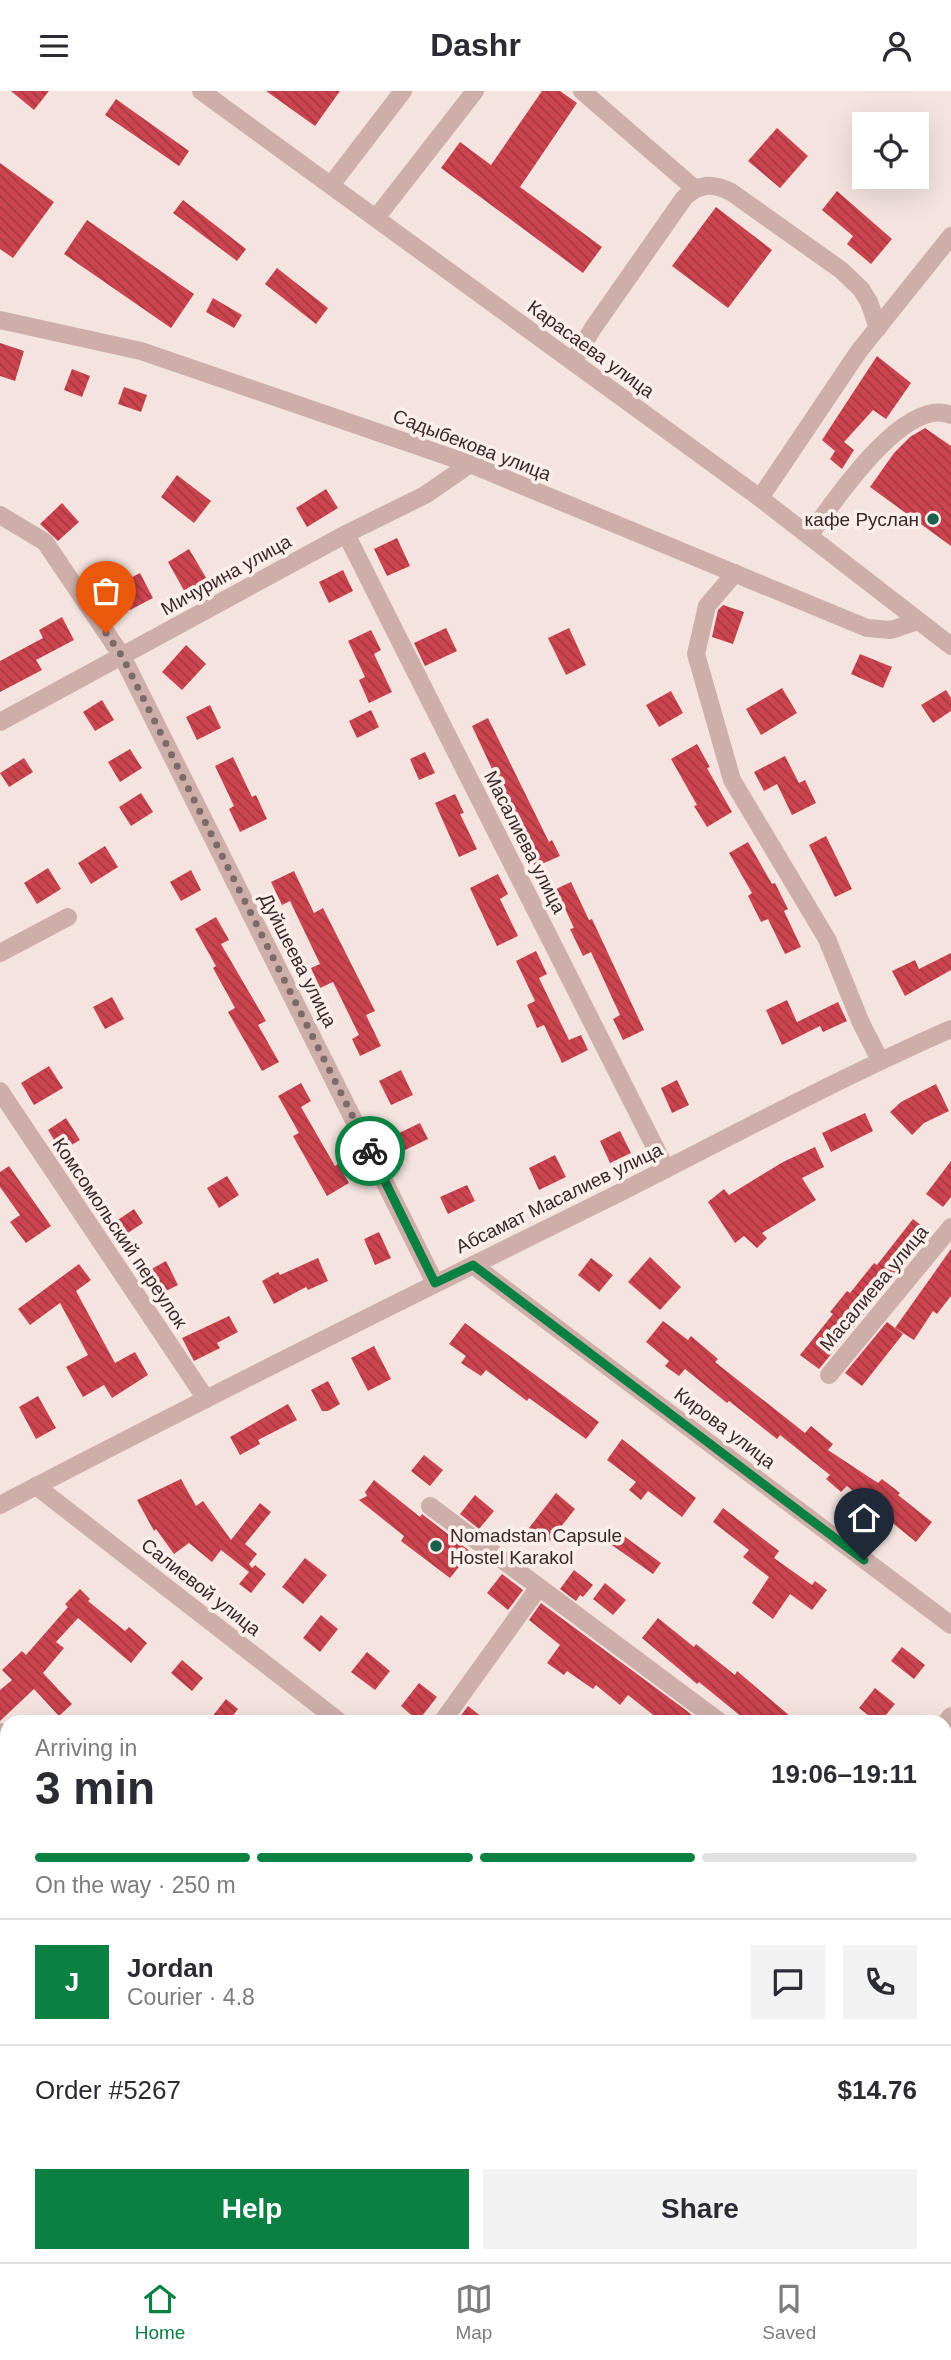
<!DOCTYPE html>
<html lang="en">
<head>
<meta charset="utf-8">
<style>
	body { margin:0; font-family:Helvetica,sans-serif; background:#f2f2f3; color:#2b2b33; height:100vh; display:flex; flex-direction:column; font-size:26px; white-space:nowrap }
	* { box-sizing:border-box; margin:0 }
	p { font-size:23px; color:#7c7c81 }
	.icon { flex:none; width:38px; height:38px; fill:none; stroke:currentColor; stroke-width:2; stroke-linecap:round; stroke-linejoin:round }
	.map { position:relative; flex:1; overflow:hidden }
	.details { position:absolute; left:0px; top:1624px; width:952px; height:548px; display:flex; flex-direction:column; background:#fff; border-radius:21px 21px 0 0; box-shadow:0 7px 28px #0002 }
	.details>* { flex:none }
	.fabs { position:absolute; left:852px; top:21px; display:grid; gap:14px }
	.fabs a { display:grid; place-items:center; width:77px; height:77px; border-radius:0px; background:#fff; box-shadow:0 7px 28px #0002; font-size:35px }
	.pin { position:absolute; display:grid; place-items:center; width:60px; height:60px; color:#fff; margin:-72px -30px; border-radius:50% 50% 50% 0; rotate:-45deg; box-shadow:0 0 7px #0007 }
	.pin .icon { rotate:45deg }
	.courier { position:absolute; display:grid; place-items:center; width:70px; height:70px; margin:-35px; border:5px solid #0b8043; border-radius:50%; background:#fff; color:#222; box-shadow:0 2px 9px #0007 }
	.overview em { font-style:normal; font-weight:700 }
	.overview div { display:flex; flex-direction:column-reverse }
	.overview { display:flex; align-items:center; justify-content:space-between; height:119px; padding:0 35px }
	h1 { font-size:46px; font-weight:700; line-height:52px }
	.bar { display:grid; grid-template-columns:repeat(4,1fr); gap:10px 7px; align-content:center; height:84px; padding:0 35px }
	.bar i { height:9px; border-radius:5px; background:#e1e1e2 }
	.bar .current { background:#0b8043 }
	.bar p { grid-column:span 4 }
	.line { display:flex; align-items:center; gap:18px; padding:0 35px; border-top:2px solid #e1e1e2 }
	.line div { flex:1 }
	.round { display:grid; place-items:center; flex:none; width:74px; height:74px; border-radius:0px; background:#f2f2f3 }
	.primary-button { display:flex; gap:14px; margin-top:auto; padding:14px 35px }
	.primary-button a { flex:1; height:80px; border-radius:0px; background:#0b8043; color:#fff; font-size:28px; font-weight:700; line-height:80px; text-align:center }
	.primary-button a+a { background:#f2f2f3; color:#2b2b33 }
	header { display:flex; justify-content:space-between; align-items:center; height:91px; padding:0 35px; background:#fff; font-size:32px; font-weight:700 }
	.tabs { display:flex; justify-content:space-around; align-items:center; height:98px; border-top:2px solid #e1e1e2; background:#fff; font-size:19px; color:#7c7c81 }
	.tabs a { display:grid; justify-items:center; gap:4px }
	.tabs .current { color:#0b8043 }
	.map>svg:first-child { display:block }
	.building { fill:url(#building-back-hatch) }
	.lines { fill:none; stroke-linecap:round; stroke-linejoin:round }
	.minor { stroke:#cdaea9; stroke-width:18 }
	.tertiary { stroke:#cdaea9; stroke-width:18 }
	.done { stroke:#7b6a68; stroke-width:7; stroke-dasharray:0 12.6 }
	.route { stroke:#0b8043; stroke-width:9 }
	.poi-dot { fill:#1c5f4e; stroke:#fbefeb; stroke-width:2.5 }
	.labels { text-anchor:middle; dominant-baseline:central; stroke-width:7; stroke-linejoin:round; paint-order:stroke }
	.street-label { font-size:19px; fill:#3a2929; stroke:#fbefeb }
	.poi-label { font-size:19px; fill:#3a2929; stroke:#fbefeb; text-anchor:end }
</style>
</head>
<body>
<header><svg class="icon" aria-label="menu" viewBox="0 0 24 24"><path d="M4 6h16M4 12h16M4 18h16"/></svg>Dashr<svg class="icon" aria-label="person" viewBox="0 0 24 24"><circle cx="12" cy="8" r="4"/><path d="M4 21q1-7 8-7t8 7"/></svg></header>
<div class="map">
<svg width="951" height="2171" viewBox="0 0 951 2171">
	<defs>
		<pattern id="building-back-hatch" width="6" height="6" patternUnits="userSpaceOnUse" patternTransform="scale(1.75)"><rect width="6" height="6" fill="#cc444f"/><path d="M-1 5l2 2M0 0l6 6M5-1l2 2" fill="none" stroke="#a73942"/></pattern>
	</defs>
	<rect width="100%" height="100%" fill="#f4e3de"/>
	<g class="building">
		<path d="M11 0H49L34 19Z"/>
		<path d="M266 0H340L315 35Z"/>
		<path d="M542 0H560L577 12 520 96 602 156 583 182 441 77 460 51 491 74Z"/>
		<path d="M116 8 189 60 179 75 105 24Z"/>
		<path d="M777 37 808 65 780 97 748 70Z"/>
		<path d="M0 72 54 111 13 167 0 158Z"/>
		<path d="M837 100 892 148 871 173 847 153 853 145 822 119Z"/>
		<path d="M183 109 246 158 237 170 173 122Z"/>
		<path d="M716 116 772 159 728 217 672 175Z"/>
		<path d="M87 129 194 203 171 237 64 163Z"/>
		<path d="M277 177 328 217 316 233 265 193Z"/>
		<path d="M213 207 242 224 234 237 206 221Z"/>
		<path d="M0 252 24 260 15 290 0 285Z"/>
		<path d="M877 265 911 292 886 328 873 319 844 351 854 359 842 378 830 368 835 360 822 349Z"/>
		<path d="M72 278 90 285 82 306 64 299Z"/>
		<path d="M124 296 147 304 141 321 118 313Z"/>
		<path d="M925 337 951 355V455L870 396 894 362 910 346Z"/>
		<path d="M177 384 211 410 194 432 161 406Z"/>
		<path d="M326 398 338 417 307 436 296 417Z"/>
		<path d="M62 412 79 431 58 450 40 433Z"/>
		<path d="M397 447 410 475 387 485 374 458Z"/>
		<path d="M189 458 208 490 186 503 168 471Z"/>
		<path d="M343 479 353 500 329 512 319 491Z"/>
		<path d="M140 482 153 507 130 519 117 494Z"/>
		<path d="M723 514 744 521 733 553 712 546 718 519Z"/>
		<path d="M62 526 74 549 36 569 42 579 0 601V570L43 547 39 539Z"/>
		<path d="M446 537 457 560 425 575 414 552Z"/>
		<path d="M569 537 586 574 566 584 548 547Z"/>
		<path d="M371 539 381 559 374 563 392 601 369 612 359 589 365 586 348 550Z"/>
		<path d="M186 554 206 573 182 599 162 581Z"/>
		<path d="M860 563 892 576 883 597 851 583Z"/>
		<path d="M782 597 797 622 761 644 746 618Z"/>
		<path d="M946 599 951 607V620L933 632 921 614Z"/>
		<path d="M671 600 683 622 659 636 646 614Z"/>
		<path d="M102 609 114 629 95 640 83 621Z"/>
		<path d="M210 614 221 637 197 649 186 626Z"/>
		<path d="M371 619 379 636 357 647 349 630Z"/>
		<path d="M488 627 549 751 552 749 560 765 535 776 528 761 532 759 502 697 493 701 484 682 492 678 472 635Z"/>
		<path d="M697 653 710 676 707 677 732 721 707 736 694 715 697 714 671 668Z"/>
		<path d="M130 658 142 677 120 691 108 671Z"/>
		<path d="M425 661 435 682 419 689 410 668Z"/>
		<path d="M785 665 799 692 805 689 816 712 792 724 777 693 764 700 754 681Z"/>
		<path d="M233 666 252 706 256 704 267 728 240 741 229 718 234 715 215 675Z"/>
		<path d="M24 667 33 681 9 696 0 682Z"/>
		<path d="M141 702 153 721 131 735 119 716Z"/>
		<path d="M455 703 464 722 460 723 477 758 459 766 435 712Z"/>
		<path d="M826 745 852 798 835 806 809 754Z"/>
		<path d="M748 751 772 793 775 792 788 818 784 820 801 856 785 863 768 828 761 831 748 805 752 802 729 762Z"/>
		<path d="M105 755 118 776 91 793 78 772Z"/>
		<path d="M48 777 61 798 37 813 24 792Z"/>
		<path d="M191 779 201 799 181 810 170 791Z"/>
		<path d="M294 780 314 822 323 817 375 920 366 924 381 955 360 965 352 948 359 944 333 891 320 897 311 877 320 873 290 810 282 814 271 791Z"/>
		<path d="M498 783 508 803 500 808 518 845 497 855 470 797Z"/>
		<path d="M571 791 589 829 592 828 644 939 623 949 613 928 620 924 591 861 583 865 570 838 574 837 556 798Z"/>
		<path d="M216 826 229 849 221 853 266 930 258 934 279 971 262 980 228 921 235 917 213 877 216 875 195 838Z"/>
		<path d="M536 860 547 883 539 887 569 949 581 944 588 959 562 972 544 934 537 937 527 914 535 910 516 870Z"/>
		<path d="M951 862V879L905 905 892 880 915 869 919 878Z"/>
		<path d="M112 906 124 928 105 938 93 916Z"/>
		<path d="M787 909 797 931 838 911 847 930 823 941 820 935 782 954 766 919Z"/>
		<path d="M49 975 63 997 34 1014 21 992Z"/>
		<path d="M401 979 413 1004 391 1014 379 990Z"/>
		<path d="M677 989 689 1014 672 1022 661 997Z"/>
		<path d="M301 992 311 1010 301 1016 335 1075 338 1073 349 1092 327 1105 293 1045 299 1042 278 1005Z"/>
		<path d="M936 993 949 1020 924 1032 912 1044 890 1021 901 1011Z"/>
		<path d="M865 1022 873 1040 831 1061 822 1042Z"/>
		<path d="M66 1027 80 1049 61 1060 48 1039Z"/>
		<path d="M420 1032 428 1048 405 1059 397 1043Z"/>
		<path d="M620 1040 631 1062 610 1072 600 1050Z"/>
		<path d="M815 1056 824 1076 802 1087 816 1109 762 1142 767 1147 757 1157 744 1145 735 1152 708 1111 724 1098 729 1104 783 1071Z"/>
		<path d="M555 1064 566 1086 539 1099 529 1077Z"/>
		<path d="M951 1070V1106L943 1116 926 1103Z"/>
		<path d="M9 1075 51 1135 26 1152 10 1131 20 1124 0 1096V1081Z"/>
		<path d="M227 1085 239 1104 219 1117 207 1097Z"/>
		<path d="M467 1094 475 1110 448 1123 440 1106Z"/>
		<path d="M134 1118 143 1132 120 1147 112 1133Z"/>
		<path d="M913 1128 931 1142 819 1278 800 1264 833 1223 830 1221 847 1200 850 1202 874 1172 877 1174Z"/>
		<path d="M379 1141 391 1167 375 1174 364 1148Z"/>
		<path d="M951 1158V1205L937 1223 933 1220 914 1249 895 1237Z"/>
		<path d="M650 1166 681 1196 660 1219 628 1191Z"/>
		<path d="M318 1167 328 1190 308 1199 306 1196 274 1213 262 1190 278 1181 280 1184Z"/>
		<path d="M591 1167 613 1184 599 1201 578 1184Z"/>
		<path d="M166 1170 178 1194 158 1204 146 1181Z"/>
		<path d="M79 1173 91 1189 76 1200 115 1272 135 1261 148 1284 112 1307 104 1294 83 1306 66 1276 88 1264 60 1212 30 1234 18 1218Z"/>
		<path d="M229 1225 238 1241 217 1252 220 1257 194 1270 182 1247Z"/>
		<path d="M663 1230 688 1249 691 1245 718 1268 715 1271 805 1342 811 1335 833 1353 828 1359 878 1392 882 1388 900 1402 898 1404 932 1431 916 1451 847 1395 841 1401 826 1388 830 1384 780 1344 777 1348 729 1310 727 1312 685 1278 679 1285 665 1275 669 1270 646 1251Z"/>
		<path d="M887 1231 903 1243 862 1295 845 1282Z"/>
		<path d="M465 1232 599 1331 586 1348 529 1307 527 1310 486 1279 481 1285 461 1272 466 1265 449 1253Z"/>
		<path d="M374 1255 391 1288 368 1300 351 1267Z"/>
		<path d="M328 1290 340 1313 328 1320H322L311 1299Z"/>
		<path d="M38 1305 56 1337 36 1348 19 1316Z"/>
		<path d="M288 1313 297 1329 258 1349 260 1353 240 1364 230 1346Z"/>
		<path d="M622 1348 696 1407 682 1426 648 1400 641 1409 629 1399 636 1391 607 1369Z"/>
		<path d="M424 1364 443 1379 430 1395 411 1380Z"/>
		<path d="M181 1388 196 1415 203 1410 231 1449 260 1412 271 1421 245 1453 257 1463 249 1473 252 1477 255 1474 266 1483 251 1502 239 1493 249 1481 221 1459 212 1471 189 1452 174 1463 156 1438 154 1440 137 1409Z"/>
		<path d="M374 1389 420 1426 422 1423 471 1461 450 1487 401 1450 404 1445 359 1409 367 1405 365 1401Z"/>
		<path d="M556 1402 575 1418 548 1452 529 1437Z"/>
		<path d="M475 1404 494 1420 479 1438 460 1423Z"/>
		<path d="M723 1417 779 1460 774 1467 812 1494 815 1490 827 1499 812 1519 790 1503 773 1528 752 1512 769 1486 743 1466 749 1459 713 1431Z"/>
		<path d="M617 1440 661 1472 653 1483 609 1452Z"/>
		<path d="M305 1467 327 1484 303 1513 282 1496Z"/>
		<path d="M574 1479 593 1494 583 1506 580 1504 576 1510 560 1498Z"/>
		<path d="M502 1483 523 1499 508 1519 487 1502Z"/>
		<path d="M605 1492 626 1509 613 1524 593 1508Z"/>
		<path d="M80 1498 90 1508 88 1510 125 1540 129 1536 147 1552 131 1572 78 1527 56 1551 64 1557 43 1582 72 1613 59 1625 34 1598 0 1630V1599L12 1589 2 1579 22 1560 26 1564 68 1516 65 1513Z"/>
		<path d="M541 1512 687 1620 700 1631H662L628 1604 620 1614 596 1594 593 1598 567 1580 564 1584 547 1572 560 1554 529 1529Z"/>
		<path d="M321 1524 338 1538 320 1561 303 1547Z"/>
		<path d="M658 1527 694 1556 696 1553 735 1584 737 1580 797 1631H748L699 1591 697 1593 642 1547Z"/>
		<path d="M902 1556 925 1574 914 1588 891 1570Z"/>
		<path d="M367 1561 390 1580 375 1599 351 1581Z"/>
		<path d="M182 1569 203 1587 192 1600 171 1582Z"/>
		<path d="M419 1592 437 1606 418 1630 401 1615Z"/>
		<path d="M875 1597 895 1613 880 1631H877L859 1617Z"/>
		<path d="M226 1608 238 1618 228 1631H208Z"/>
		<path d="M468 1615 488 1631H456Z"/>
	</g>
	<g class="lines">
		<g class="minor">
			<path d="M582 0 694 97"/>
			<path d="M331 94 403 0"/>
			<path d="M376 127 475 0"/>
			<path d="M0 229 141 260 470 373 867 537 891 539 918 530"/>
			<path d="M573 271 593 237 684 107C699 92 712 92 731 101L841 179 861 198 869 211 878 237"/>
			<path d="M760 407 859 260 951 145"/>
			<path d="M0 424 45 451 122 565 435 1192"/>
			<path d="M346 443 666 1078"/>
			<path d="M809 445C832 413 904 304 951 324"/>
			<path d="M735 482 707 515 696 563 732 689 827 848 861 932 880 969"/>
			<path d="M0 631 346 443 425 404 470 373"/>
			<path d="M0 862 68 826"/>
			<path d="M0 1000 206 1308"/>
			<path d="M473 1174 951 1534"/>
			<path d="M829 1284 951 1136"/>
			<path d="M36 1395 340 1631"/>
			<path d="M430 1415 720 1631"/>
			<path d="M442 1631 539 1496"/>
			<path d="M945 1633 951 1625"/>
			<path d="M0 1641 7 1646"/>
			<path d="M0 1927 7 1933"/>
			<path d="M945 1940 951 1932"/>
			<path d="M945 2091 951 2095"/>
			<path d="M0 2135 7 2126"/>
			<path d="M304 2165 312 2171"/>
			<path d="M515 2171 520 2165"/>
			<path d="M763 2171 768 2165"/>
		</g>
		<g class="tertiary">
			<path d="M201 0 760 407 951 555"/>
			<path d="M0 1414C202 1308 406 1207 611 1106 724 1049 835 989 951 938"/>
		</g>
	</g>
	<g class="lines">
		<path class="done" d="M106 542 122 565 370 1060"/>
		<path class="route" d="M370 1060 435 1192 473 1174 864 1469"/>
	</g>
	<g class="poi-dot">
		<circle cx="933" cy="428" r="7"/>
		<circle cx="436" cy="1455" r="7"/>
	</g>
	<g class="labels">
		<g class="street-label">
			<text transform="translate(591 258) rotate(36)">Карасаева улица</text>
			<text transform="translate(472 354) rotate(21)">Садыбекова улица</text>
			<text transform="translate(226 484) rotate(-29)">Мичурина улица</text>
			<text transform="translate(525 751) rotate(63)">Масалиева улица</text>
			<text transform="translate(298 869) rotate(63)">Дуйшеева улица</text>
			<text transform="translate(559 1107) rotate(-26)">Абсамат Масалиев улица</text>
			<text transform="translate(120 1142) rotate(56)">Комсомольский переулок</text>
			<text transform="translate(874 1197) rotate(-50)">Масалиева улица</text>
			<text transform="translate(725 1337) rotate(37)">Кирова улица</text>
			<text transform="translate(201 1496) rotate(38)">Салиевой улица</text>
		</g>
		<g class="poi-label">
			<text x="919" y="428">кафе Руслан</text>
			<text x="450" y="1444" text-anchor="start">Nomadstan Capsule<tspan x="450" dy="22">Hostel Karakol</tspan></text>
		</g>
	</g>
</svg>
<div class="fabs">
<a><svg class="icon" aria-label="locate" viewBox="0 0 24 24"><circle cx="12" cy="12" r="6"/><path d="M12 2v4M12 18v4M2 12h4M18 12h4"/></svg></a>
</div>
<div class="pin" style="left:106px;top:542px;background:#ea580c"><svg class="icon" aria-label="bag" viewBox="0 0 24 24"><path d="M5 8h14l-1 12H6zM9 8a3 3 0 0 1 6 0"/></svg></div>
<div class="pin" style="left:864px;top:1469px;background:#1f2937"><svg class="icon" aria-label="home" viewBox="0 0 24 24"><path d="M3 11l9-7 9 7M6 9v11h12V9"/></svg></div>
<div class="courier" style="left:370px;top:1060px"><svg class="icon" aria-label="bike" viewBox="0 0 24 24"><circle cx="6" cy="16" r="4"/><circle cx="18" cy="16" r="4"/><path d="M6 16l4-8h5l3 8M10 8l3 8H6M13 5h3"/></svg></div>
<section class="details">
<div class="overview"><div><h1>3 min</h1><p>Arriving in</p></div><em>19:06–19:11</em></div>
<div class="bar"><i class="current"></i><i class="current"></i><i class="current"></i><i></i><p>On the way · 250 m</p></div>
<div class="line" style="height:126px"><b class="round" style="background:#0b8043;color:#fff">J</b><div><b>Jordan</b><p>Courier · 4.8</p></div><a class="round"><svg class="icon" aria-label="chat" viewBox="0 0 24 24"><path d="M4 5h16v11H9l-5 4z"/></svg></a><a class="round"><svg class="icon" aria-label="phone" viewBox="0 0 24 24"><path d="M5 4h4l2 5-3 2q2 4 5 5l2-3 5 2v4C11 20 4 13 5 4z"/></svg></a></div>
<div class="line" style="height:91px"><div>Order #5267</div><b>$14.76</b></div>
<div class="primary-button"><a>Help</a><a>Share</a></div>
</section>
</div>
<nav class="tabs">
<a class="current"><svg class="icon" aria-label="home" viewBox="0 0 24 24"><path d="M3 11l9-7 9 7M6 9v11h12V9"/></svg>Home</a>
<a><svg class="icon" aria-label="map" viewBox="0 0 24 24"><path d="M3 6l6-2 6 2 6-2v14l-6 2-6-2-6 2zM9 4v14M15 6v14"/></svg>Map</a>
<a><svg class="icon" aria-label="saved" viewBox="0 0 24 24"><path d="M7 4h10v16l-5-4-5 4z"/></svg>Saved</a>
</nav>
</body>
</html>
